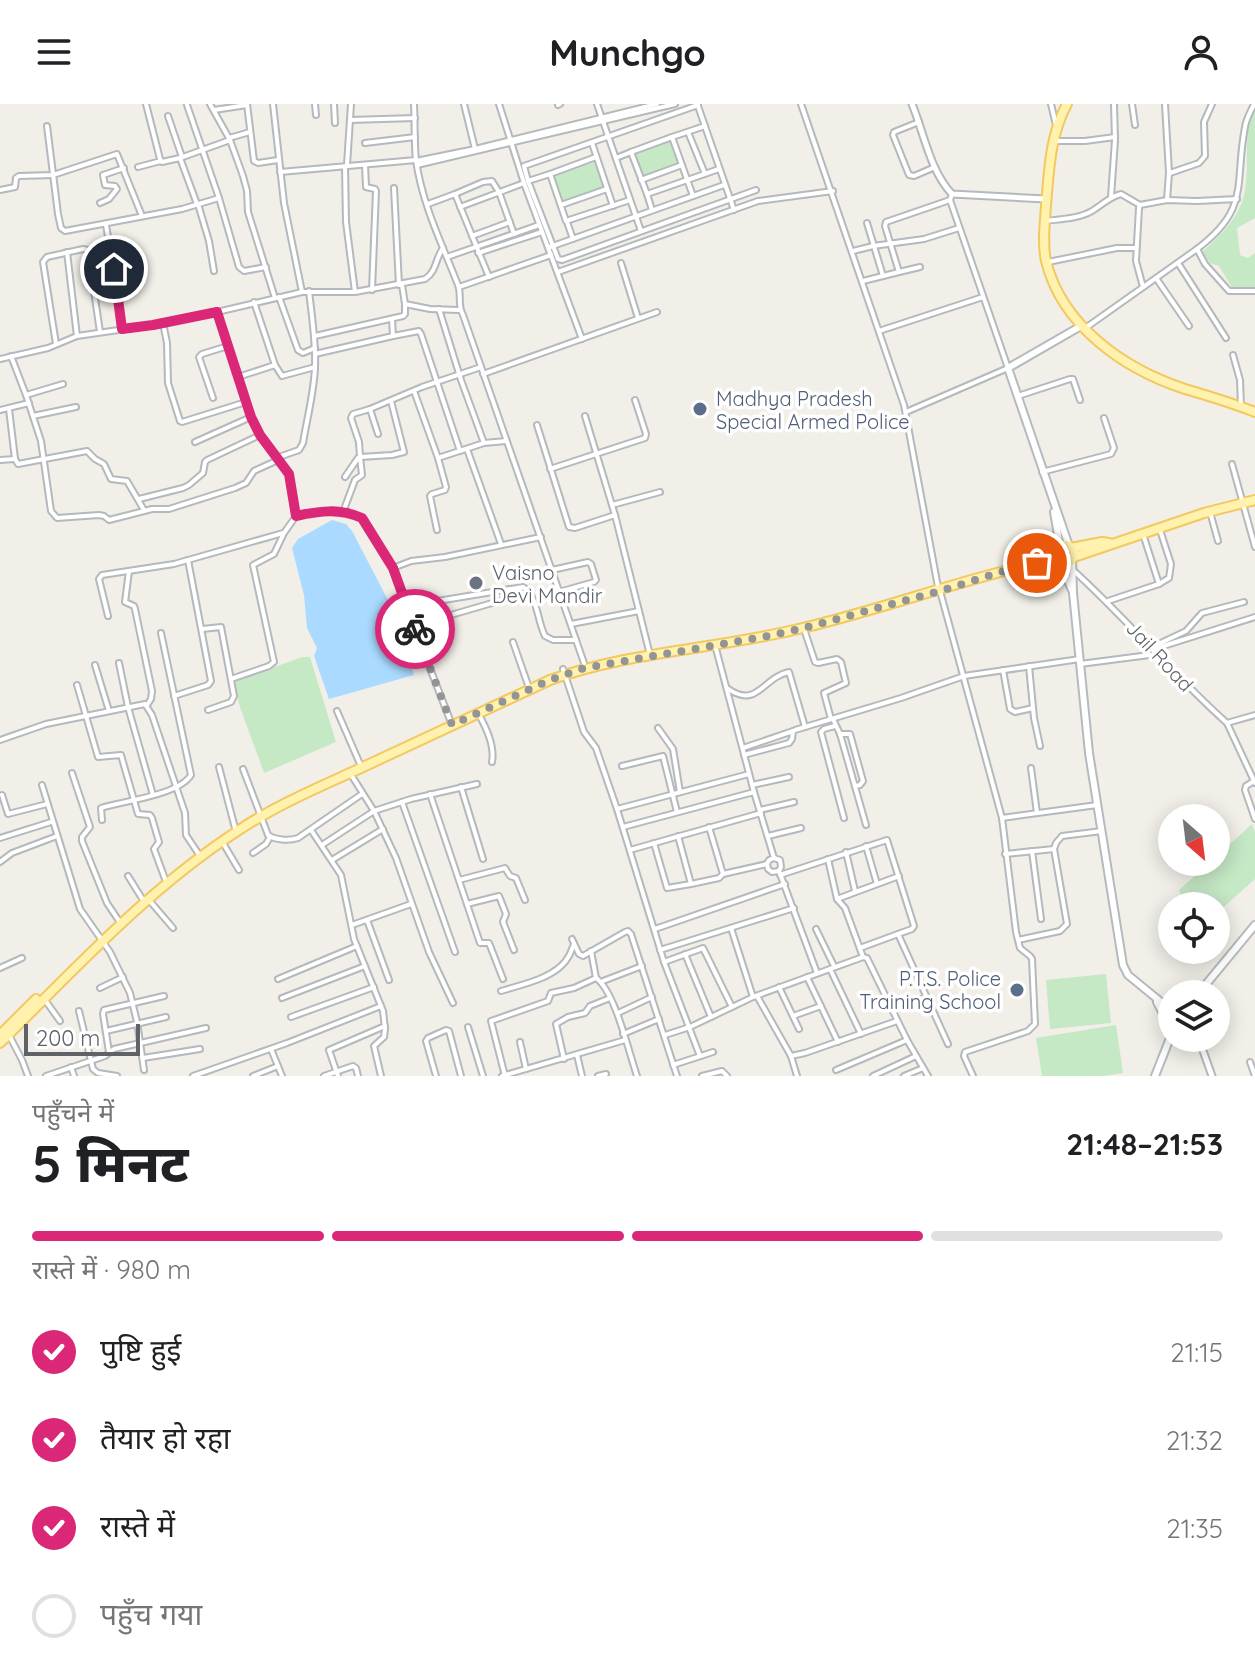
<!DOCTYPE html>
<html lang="hi">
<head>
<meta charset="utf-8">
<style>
	body { margin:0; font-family:Quicksand,"Noto Sans Devanagari",sans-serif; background:#f2f2f2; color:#202124; height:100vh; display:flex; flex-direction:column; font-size:30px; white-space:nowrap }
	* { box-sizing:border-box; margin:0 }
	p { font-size:26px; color:#757577 }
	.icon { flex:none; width:44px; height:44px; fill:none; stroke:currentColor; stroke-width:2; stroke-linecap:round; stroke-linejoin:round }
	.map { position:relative; height:972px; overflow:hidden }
	.details { display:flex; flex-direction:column; background:#fff; flex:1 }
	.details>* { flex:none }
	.needle { width:52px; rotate:152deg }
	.tools { position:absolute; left:1158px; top:700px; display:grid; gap:16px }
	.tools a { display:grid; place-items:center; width:72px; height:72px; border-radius:50%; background:#fff; box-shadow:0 4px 20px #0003; font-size:40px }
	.scale { position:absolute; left:24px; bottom:20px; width:116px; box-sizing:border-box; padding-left:8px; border:4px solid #5f6368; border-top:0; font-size:22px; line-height:28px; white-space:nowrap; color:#5f6368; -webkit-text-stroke:6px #fff; paint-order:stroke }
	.pin { position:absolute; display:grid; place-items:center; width:68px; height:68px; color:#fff; margin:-34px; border:4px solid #fff; border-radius:50%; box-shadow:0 2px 8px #0007 }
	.courier { position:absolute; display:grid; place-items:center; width:80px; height:80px; margin:-40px; border:6px solid #db2777; border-radius:50%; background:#fff; color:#222; box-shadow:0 2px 10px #0007 }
	.summary em { font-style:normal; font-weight:800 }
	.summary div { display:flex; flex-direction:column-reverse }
	.summary { display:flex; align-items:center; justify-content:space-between; height:136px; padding:0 32px }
	h1 { font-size:52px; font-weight:800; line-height:60px }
	.bar { display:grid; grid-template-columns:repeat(4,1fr); gap:12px 8px; align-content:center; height:96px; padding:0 32px }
	.bar i { height:10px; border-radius:6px; background:#e0e0e0 }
	.bar .selected { background:#db2777 }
	.bar p { grid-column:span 4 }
	ol { padding:0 32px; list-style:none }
	li { display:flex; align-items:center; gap:24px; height:88px }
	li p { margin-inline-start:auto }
	li .icon { padding:8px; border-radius:50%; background:#db2777; color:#fff; stroke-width:4 }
	li:last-child { color:#757577 }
	li i { width:44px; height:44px; border:4px solid #e0e0e0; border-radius:50% }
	header { display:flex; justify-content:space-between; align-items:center; height:104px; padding:0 32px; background:#fff; font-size:36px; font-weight:800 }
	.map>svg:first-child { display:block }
	.green { fill:#c5e8c5 }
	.water { fill:#aadaff }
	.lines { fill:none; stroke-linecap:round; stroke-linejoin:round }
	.minor-casing { stroke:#b5b8bc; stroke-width:8 }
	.tertiary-casing { stroke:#b5b8bc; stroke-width:9 }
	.secondary-casing { stroke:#b6babf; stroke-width:10 }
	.primary-casing { stroke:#f2c960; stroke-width:12 }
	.minor { stroke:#fff; stroke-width:4 }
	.tertiary { stroke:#fff; stroke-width:5 }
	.secondary { stroke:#fff; stroke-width:6 }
	.primary { stroke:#fff2af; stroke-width:8 }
	.done { stroke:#929495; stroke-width:8; stroke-dasharray:0 14.4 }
	.route { stroke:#db2777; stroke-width:10 }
	.service-dot { fill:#5c6f8a; stroke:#fff; stroke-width:3 }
	.worship-dot { fill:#6b7280; stroke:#fff; stroke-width:3 }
	.labels { text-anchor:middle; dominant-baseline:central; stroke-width:7; stroke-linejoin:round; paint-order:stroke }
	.service-label { font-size:20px; fill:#4e5e75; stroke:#fff; text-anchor:start }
	.worship-label { font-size:20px; fill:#5b616d; stroke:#fff; text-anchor:start }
	.street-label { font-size:20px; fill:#5f6368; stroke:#fff }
</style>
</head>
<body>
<header><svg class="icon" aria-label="menu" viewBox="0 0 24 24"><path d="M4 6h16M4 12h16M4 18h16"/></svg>Munchgo<svg class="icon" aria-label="person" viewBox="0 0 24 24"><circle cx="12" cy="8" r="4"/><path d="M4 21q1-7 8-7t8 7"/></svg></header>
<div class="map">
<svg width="1255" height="972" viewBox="0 0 1255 972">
	<rect width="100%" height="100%" fill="#f1efe8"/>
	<g class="green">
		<path d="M1255 2V114L1237 124 1240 151 1248 154 1255 149V183L1233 185 1219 162 1210 159 1202 148C1219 133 1239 114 1244 91 1251 61 1241 31 1255 2Z"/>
		<path d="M670 37 679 59 643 73 635 50Z"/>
		<path d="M595 58 604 83 563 97 554 72Z"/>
		<path d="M302 553H310L336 638 264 669 240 603 233 578Z"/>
		<path d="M1252 720 1255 728V775L1216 810V802H1185L1179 786 1210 758H1216V753Z"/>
		<path d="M1106 870 1111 919 1050 925 1046 876Z"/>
		<path d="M1116 921 1123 969 1103 972H1042L1036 934Z"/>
	</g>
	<path class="water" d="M332 416 346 420 352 427 388 496 395 526 408 549 414 571 329 595 314 552 317 544 307 524 304 491 292 444 298 435Z"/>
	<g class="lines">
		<g class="minor-casing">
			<g id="minor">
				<path d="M146 0 160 55 162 58 180 54 230 36"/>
				<path d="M210 0 230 36 243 72 247 87 248 108 275 194"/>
				<path d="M247 0 254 57 258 59 278 56"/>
				<path d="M273 0 284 99 302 188"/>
				<path d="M315 0 316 11"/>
				<path d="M334 0 335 19"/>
				<path d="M414 0C415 18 414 38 416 56 422 100 442 140 458 181 462 191 457 201 463 211L584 559"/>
				<path d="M464 0 475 45"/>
				<path d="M499 0 524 79 582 235"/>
				<path d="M597 0 641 127"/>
				<path d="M801 0 904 301 938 483"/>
				<path d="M1051 0 1056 21"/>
				<path d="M1132 0 1135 21"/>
				<path d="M1165 0 1169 69 1167 96"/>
				<path d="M187 1 219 94 239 163 244 167 266 163"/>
				<path d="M558 1 560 0"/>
				<path d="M698 1 524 62 528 77 558 155 562 156 756 86"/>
				<path d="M698 2 734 106"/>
				<path d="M214 6 247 1"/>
				<path d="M168 12 182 53"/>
				<path d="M350 16 415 14"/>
				<path d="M919 18 894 28 893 31 909 71 914 72 935 63"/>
				<path d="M47 22 58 110 61 124 65 127 182 105 219 94"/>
				<path d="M688 28 705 70"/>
				<path d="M229 34 250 28"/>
				<path d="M1054 37H1085L1115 33"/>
				<path d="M365 39 415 33"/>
				<path d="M592 39 613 102"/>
				<path d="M631 48 672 33"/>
				<path d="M180 54 197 100"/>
				<path d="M616 54 631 48 647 90 719 65"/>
				<path d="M416 57 475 45 657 0"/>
				<path d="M347 61 351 0"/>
				<path d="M365 61 366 83 375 85 376 87 372 186"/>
				<path d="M417 61 675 0"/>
				<path d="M138 63 161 57"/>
				<path d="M345 63 346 118 355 188"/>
				<path d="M280 68 416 56"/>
				<path d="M1170 69 1199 59 1205 52 1204 18 1212 0"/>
				<path d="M550 70 596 53"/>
				<path d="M641 76 682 61"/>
				<path d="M528 77 550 70 566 117 630 96"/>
				<path d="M394 84 399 181"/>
				<path d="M0 86 15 83 16 74 19 72 53 71 117 50 142 112"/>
				<path d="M455 90 483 78 492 77 499 88 514 130"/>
				<path d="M647 90 652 106"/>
				<path d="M693 92 672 33 705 22"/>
				<path d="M1111 93 1115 36 1114 0"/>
				<path d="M100 99 109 95 117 85 115 82 105 81 103 71 124 64"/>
				<path d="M198 100 209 137 214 167"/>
				<path d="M428 100 455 90 489 173"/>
				<path d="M561 101 607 85"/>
				<path d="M460 103 524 79"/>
				<path d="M1045 117C1060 115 1078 115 1092 107 1102 101 1109 93 1121 90L1140 101"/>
				<path d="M567 118 573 135"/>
				<path d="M867 119 883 172"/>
				<path d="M106 121 115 173 122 225"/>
				<path d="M472 132 510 118"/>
				<path d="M550 143 724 81"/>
				<path d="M1197 145 1205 160 1229 187H1255"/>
				<path d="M853 147 873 142 924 135 959 124"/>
				<path d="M67 148 77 232"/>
				<path d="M478 149 542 128"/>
				<path d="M447 153 539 121"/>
				<path d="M1048 158 1117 144H1136"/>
				<path d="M621 159 638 214"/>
				<path d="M1178 159 1226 234"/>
				<path d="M920 163 899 168 885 122 886 118 950 96"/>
				<path d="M558 168 758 97 833 87"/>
				<path d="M1156 174 1189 222"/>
				<path d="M863 177 899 168"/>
				<path d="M402 181 405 200 430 205 459 206"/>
				<path d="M459 183 551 151"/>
				<path d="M1143 183 1136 157 1139 104 1140 101 1167 96 1197 97 1237 95"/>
				<path d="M279 193 298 246 303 249 315 244"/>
				<path d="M439 205 461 276 484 339"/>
				<path d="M217 208 251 313 260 331 289 370 296 412 284 429 274 450 253 461 274 558 269 562 231 575"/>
				<path d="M163 219 167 239 168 279 180 317 182 318 246 298"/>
				<path d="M1084 225 1197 145C1251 104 1234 81 1245 23 1246 15 1251 7 1254 0"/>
				<path d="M879 227 983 193"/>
				<path d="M315 232 403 212 405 210V200"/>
				<path d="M393 232 419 227 421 230 460 347"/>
				<path d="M56 240 43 158 47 153 83 145 88 146 100 228"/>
				<path d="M315 250 393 232 392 215"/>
				<path d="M1233 251 1240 276 1241 302"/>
				<path d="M11 252 26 291 41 337 51 407 57 414 99 411 104 412 109 416 152 405H169L235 384 246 379 254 367 278 356"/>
				<path d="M0 255 48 244 77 232 153 221 217 208 302 188H355L425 175C437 167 435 155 443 144"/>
				<path d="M275 261 282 272 315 263"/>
				<path d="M483 270 657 208"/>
				<path d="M238 273 275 261 254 198"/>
				<path d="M414 287 438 354"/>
				<path d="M26 291 63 280"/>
				<path d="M1018 292 1070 275H1073L1080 296"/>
				<path d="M213 294 199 253 202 250 228 242"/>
				<path d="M9 305 15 355 18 360 87 347 95 355 104 360 111 375 127 377 144 406"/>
				<path d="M370 305 353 310 351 314 359 338 360 353 392 351 404 348 391 297"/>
				<path d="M0 306 29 299"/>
				<path d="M906 308 1008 264 950 96 952 90"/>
				<path d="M33 312 76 303"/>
				<path d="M585 312 615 411"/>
				<path d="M537 321 569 423 575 424 615 411 649 547"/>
				<path d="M378 330 370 305 422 283 481 263"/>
				<path d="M195 338 251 313"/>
				<path d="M467 345 501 440"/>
				<path d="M276 354 299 346 303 339C307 314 314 289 315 263 316 238 312 213 309 187"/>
				<path d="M0 356 15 355"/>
				<path d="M1232 360 1255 443"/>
				<path d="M550 365 645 334 646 330 635 296"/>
				<path d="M1042 368 1111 350 1114 344 1104 314"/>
				<path d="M345 373 358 354"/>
				<path d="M139 395 183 384 189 381 203 369 205 358 207 356 260 331"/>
				<path d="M612 401 660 388"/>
				<path d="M343 408 355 376 362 371 360 353"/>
				<path d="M1210 408 1218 437"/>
				<path d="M297 411C321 407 339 404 362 414L393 464"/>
				<path d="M437 426 430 392 432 390 445 386 446 383 438 354 484 339 506 337"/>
				<path d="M552 466 588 458 591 460 596 476 594 478 559 488"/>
				<path d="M129 467 125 498 134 502 135 505 152 587 151 595 147 601"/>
				<path d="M1074 467C1127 515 1173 571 1227 619L1255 611"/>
				<path d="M1159 480 1169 474 1171 460 1160 426"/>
				<path d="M940 487 1002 714 1097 701"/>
				<path d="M1108 497 1159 480 1143 430"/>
				<path d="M407 502 523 483C538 492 537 517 545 532L553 536H576"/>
				<path d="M108 512 99 475 102 471 174 460 283 429"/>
				<path d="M444 513 506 495 510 492V485"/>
				<path d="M571 520 639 507"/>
				<path d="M202 525 221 523 234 592 231 598 208 606"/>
				<path d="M804 525 815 558 818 559 837 555 841 558 846 579 824 589 831 615"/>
				<path d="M513 538 528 581"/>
				<path d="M715 541 754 688 774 754"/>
				<path d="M1152 543 1186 527 1202 509 1244 498"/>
				<path d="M1154 545 1255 513"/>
				<path d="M119 559 128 603 153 691"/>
				<path d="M1080 560 1157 550"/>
				<path d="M95 561 109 607"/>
				<path d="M1029 562 1034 614 1040 642"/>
				<path d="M563 565 584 628 596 644 617 705 664 858 700 952"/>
				<path d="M1003 566 1010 605 1015 608 1033 604"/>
				<path d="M77 581 98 653 121 651 138 710 150 711 152 714 159 738 154 745 165 775"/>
				<path d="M727 584C757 606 763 573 789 568L805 623"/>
				<path d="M174 592 208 581 211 577 188 456"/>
				<path d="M337 607 360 660"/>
				<path d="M479 611C487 625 495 642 492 658"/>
				<path d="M833 615 840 630 866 721"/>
				<path d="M1227 619 1255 679"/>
				<path d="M452 621 406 503 393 464 411 457 445 453 541 433"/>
				<path d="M835 622 824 625 821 628 844 714"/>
				<path d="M658 624 673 645 680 688"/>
				<path d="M840 630H850L863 677 860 681 855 682"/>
				<path d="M0 636 46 620 145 600 152 611 185 709 186 731 198 749"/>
				<path d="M743 644 793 627"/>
				<path d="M744 651 789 639 792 635 793 627 795 626 901 594 964 572 1080 555"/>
				<path d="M622 662 663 652 677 708"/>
				<path d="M219 663 235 724"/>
				<path d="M1031 664 1037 709"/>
				<path d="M243 665 268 731C275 736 289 737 298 734L362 690"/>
				<path d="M72 669 90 723 82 733V737L107 799 119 817"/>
				<path d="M350 669 374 707 411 695 477 680"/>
				<path d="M1254 677 1246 682 1245 686 1255 715"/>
				<path d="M42 681 80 805 110 848 130 889 137 918 144 966"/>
				<path d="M752 681 789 673"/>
				<path d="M461 683 483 755"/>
				<path d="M430 690 480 839H489L503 875"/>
				<path d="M2 691 8 710 47 700"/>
				<path d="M402 698 455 848"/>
				<path d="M617 705 749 670"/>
				<path d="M760 706 794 698"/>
				<path d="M102 716 101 704C123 697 179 691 191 671L161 529"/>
				<path d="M623 723 754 688"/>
				<path d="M709 723 723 770 767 760 769 756 774 754 780 756 781 763 779 767 817 869"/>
				<path d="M311 726 341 771 354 835 383 907 385 925 384 933 374 942 381 972"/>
				<path d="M768 732 801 724"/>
				<path d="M0 734 51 718"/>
				<path d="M223 739 239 766"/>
				<path d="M654 739 667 784 691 780 678 732"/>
				<path d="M322 741 374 707 396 754 429 848 453 899"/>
				<path d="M866 742 877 780"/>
				<path d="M630 746 761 709"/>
				<path d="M1032 747 1041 815"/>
				<path d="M846 748 855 787"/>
				<path d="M253 749 266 740 270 733"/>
				<path d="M1005 750 1054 745"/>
				<path d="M828 755 837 795 845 804 863 853 867 854 907 936 928 972"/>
				<path d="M332 756 383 725"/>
				<path d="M0 758 12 749 57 732"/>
				<path d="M767 760 768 765 772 768 779 767"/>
				<path d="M780 771 887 736 914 822 912 825 898 830 948 940"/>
				<path d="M128 772 143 796"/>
				<path d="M459 776 505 764 510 772 516 774 525 796"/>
				<path d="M691 780 719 774 722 771"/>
				<path d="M837 795 899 772"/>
				<path d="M149 796 173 824"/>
				<path d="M467 800 499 792 506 810 503 818 514 846"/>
				<path d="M367 816 389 876"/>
				<path d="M352 821 411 800"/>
				<path d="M731 824 753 893"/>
				<path d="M655 825 785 780"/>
				<path d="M816 825 834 862"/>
				<path d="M572 835 579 850 583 852 625 828 628 827 631 830 677 972"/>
				<path d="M1018 836 1060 827 1067 820 1054 745 1056 739 1062 732 1102 727"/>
				<path d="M860 844 898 830"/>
				<path d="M660 846 794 804"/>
				<path d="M591 847 596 874C615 887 629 949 637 972"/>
				<path d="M685 850 711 913"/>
				<path d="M664 858 703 844 732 903"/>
				<path d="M0 864 22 854"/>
				<path d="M830 865 861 930"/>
				<path d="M807 873 838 938"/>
				<path d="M278 875 357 842"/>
				<path d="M603 877 642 862"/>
				<path d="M779 883 799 925"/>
				<path d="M100 884 123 873"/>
				<path d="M501 887C520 881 546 876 561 862 568 856 571 848 574 840"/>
				<path d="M757 892 791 952 797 972"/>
				<path d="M282 894 365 862"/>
				<path d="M45 896 60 917"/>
				<path d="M892 905 927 893"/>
				<path d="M79 907 93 965 98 969 117 972"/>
				<path d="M618 909 652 893"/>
				<path d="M793 912 821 902"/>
				<path d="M291 913 374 883"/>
				<path d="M468 923 483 972"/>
				<path d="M106 927 166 913"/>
				<path d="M623 930 659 915"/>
				<path d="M665 931 690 923 753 893 863 853"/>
				<path d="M10 933 22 956 28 972"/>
				<path d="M520 938 526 965"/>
				<path d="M271 945 282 972"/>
				<path d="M109 948 103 910 104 906 164 892"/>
				<path d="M577 951 582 972"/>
				<path d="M791 952 805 949 897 917"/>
				<path d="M143 954 200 945"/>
				<path d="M564 955 556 920 568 913 585 909 590 902 610 894"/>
				<path d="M1250 958 1255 972"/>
				<path d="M673 961 713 948"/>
				<path d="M71 963 74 972"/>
				<path d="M836 966 907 936"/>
				<path d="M46 972 105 952 114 945 206 924"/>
				<path d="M193 972 287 939 381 902"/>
				<path d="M253 972 278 962"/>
				<path d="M324 972 353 962 356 964 358 972"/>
				<path d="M338 972 329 946 385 922"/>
				<path d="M436 972 426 937 428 934 446 926 449 927 461 972"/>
				<path d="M502 972 625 936"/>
				<path d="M505 972 491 917 548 897 551 889 574 884 596 874"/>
				<path d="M598 972 606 970"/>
				<path d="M702 972 722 967 727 972"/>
				<path d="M873 972 916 952"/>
				<path d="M904 972 923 964"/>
				<path d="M973 972 964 952 965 948 1028 927 1035 920 1032 855 1030 852 1020 844 1016 828 1002 714"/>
			</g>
		</g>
		<g class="tertiary-casing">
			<g id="tertiary">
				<path d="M912 0C924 29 930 67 952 90L1046 95"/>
				<path d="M1196 934 1201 941 1212 972"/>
			</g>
		</g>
		<g class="secondary-casing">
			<g id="secondary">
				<path d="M1054 408 1060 443"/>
				<path d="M1069 442 1008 264 1081 222"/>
				<path d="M1072 456 1073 489 1089 649 1123 861 1128 871 1172 907"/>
				<path d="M1060 458 1072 486"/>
				<path d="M1198 890 1255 821"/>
				<path d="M1157 898 1172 927"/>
				<path d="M1155 972 1172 929"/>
			</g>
		</g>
		<g class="primary-casing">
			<g id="primary">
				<path d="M1067 0C1050 31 1049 67 1046 101 1045 119 1042 139 1046 157 1062 222 1124 265 1185 285 1209 292 1232 299 1255 308"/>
				<circle cx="1065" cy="450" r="9"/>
				<path d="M1071 444 1102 438 1109 439"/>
				<path d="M1074 453 1204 409 1255 396"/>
				<path d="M1020 458 1057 446"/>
				<path d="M0 931 36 895"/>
				<path d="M0 939C76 864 149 784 239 726 278 700 322 682 363 663 426 634 488 605 550 576 628 548 713 545 794 526 883 506 968 472 1058 455"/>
			</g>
		</g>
		<use href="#minor" class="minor"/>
		<use href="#tertiary" class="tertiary"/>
		<use href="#secondary" class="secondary"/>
		<use href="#primary" class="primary"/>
	</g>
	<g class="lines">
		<path class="done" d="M415 525 452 621 550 576 584 564 763 533 804 524 940 487 1017 463 1037 459"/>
		<path class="route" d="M114 165 122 225 153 221 217 208 251 313 260 331 289 370 296 412C320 407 339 404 362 414L393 464 415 525"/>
	</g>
	<g class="service-dot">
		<circle cx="700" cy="305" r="8"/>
		<circle cx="1017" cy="886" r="8"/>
	</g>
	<circle class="worship-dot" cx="476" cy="479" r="8"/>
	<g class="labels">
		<g class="service-label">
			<text x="716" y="294">Madhya Pradesh<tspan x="716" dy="23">Special Armed Police</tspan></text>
			<text x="1001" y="874" text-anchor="end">P.T.S. Police<tspan x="1001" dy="23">Training School</tspan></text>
		</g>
		<g class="worship-label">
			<text x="492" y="468">Vaisno<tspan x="492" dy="23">Devi Mandir</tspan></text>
		</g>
		<g class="street-label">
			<text transform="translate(1160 552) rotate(47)">Jail Road</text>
		</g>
	</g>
</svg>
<div class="tools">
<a><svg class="needle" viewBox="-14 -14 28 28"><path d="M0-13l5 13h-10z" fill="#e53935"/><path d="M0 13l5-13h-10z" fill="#757577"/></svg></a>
<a><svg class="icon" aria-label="locate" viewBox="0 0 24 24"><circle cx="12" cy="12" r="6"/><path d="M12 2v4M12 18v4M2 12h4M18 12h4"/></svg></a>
<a><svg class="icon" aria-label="layers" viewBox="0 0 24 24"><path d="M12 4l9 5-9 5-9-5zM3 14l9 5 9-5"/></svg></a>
</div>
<div class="scale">200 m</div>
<div class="pin" style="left:1037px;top:459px;background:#ea580c"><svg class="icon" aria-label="bag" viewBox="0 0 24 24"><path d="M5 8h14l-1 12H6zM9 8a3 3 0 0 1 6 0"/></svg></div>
<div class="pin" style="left:114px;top:165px;background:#1f2937"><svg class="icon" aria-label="home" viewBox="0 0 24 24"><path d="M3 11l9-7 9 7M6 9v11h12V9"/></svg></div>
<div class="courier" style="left:415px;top:525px"><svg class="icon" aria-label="bike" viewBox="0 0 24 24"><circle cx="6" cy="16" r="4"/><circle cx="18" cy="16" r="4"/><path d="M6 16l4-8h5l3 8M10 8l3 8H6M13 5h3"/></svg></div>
</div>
<section class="details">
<div class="summary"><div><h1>5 मिनट</h1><p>पहुँचने में</p></div><em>21:48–21:53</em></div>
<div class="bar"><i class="selected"></i><i class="selected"></i><i class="selected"></i><i></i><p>रास्ते में · 980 m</p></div>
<ol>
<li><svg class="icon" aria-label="check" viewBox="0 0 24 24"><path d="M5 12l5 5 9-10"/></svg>पुष्टि हुई<p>21:15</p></li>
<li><svg class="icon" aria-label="check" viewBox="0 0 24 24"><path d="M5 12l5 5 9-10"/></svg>तैयार हो रहा<p>21:32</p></li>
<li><svg class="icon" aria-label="check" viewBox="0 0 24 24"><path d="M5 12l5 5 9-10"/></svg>रास्ते में<p>21:35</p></li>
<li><i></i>पहुँच गया</li>
</ol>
</section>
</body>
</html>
